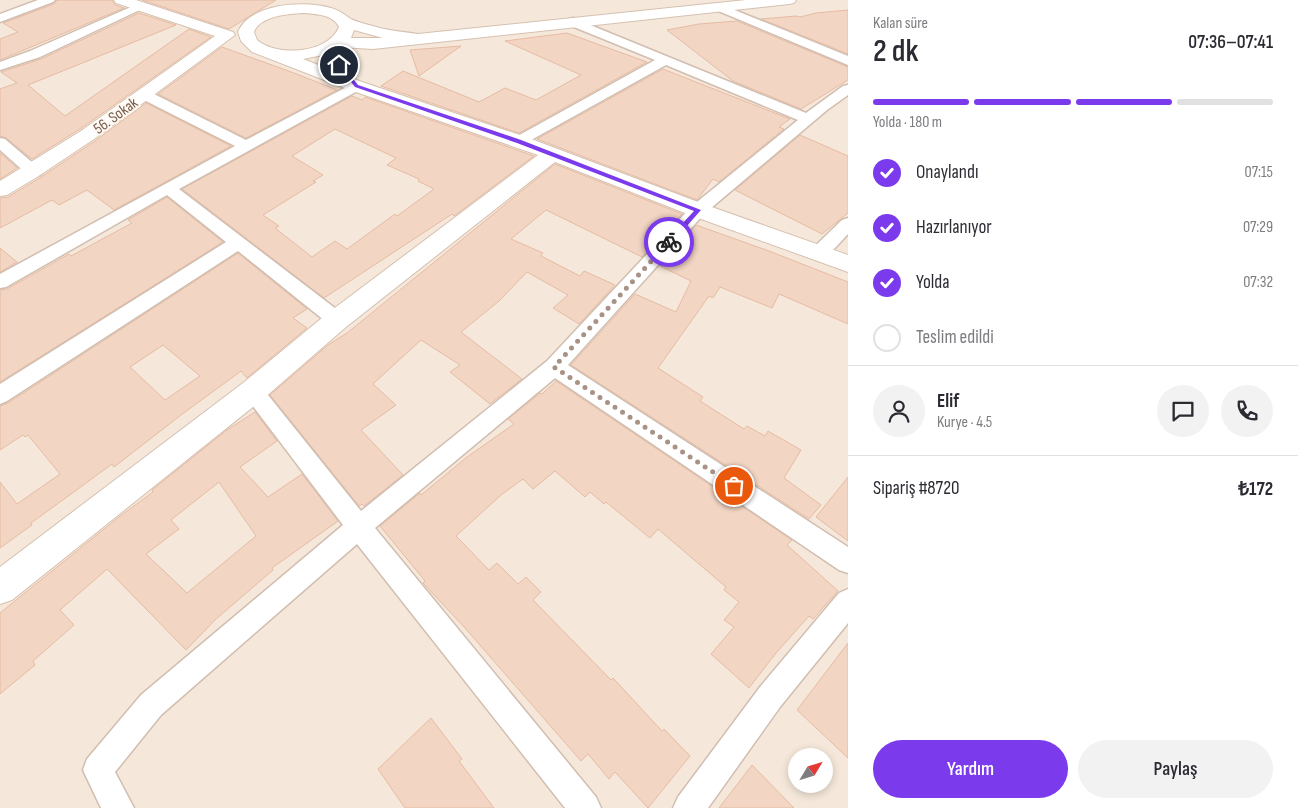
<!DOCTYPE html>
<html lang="tr">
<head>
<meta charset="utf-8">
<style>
	body { margin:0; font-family:"Sofia Sans Condensed",sans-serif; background:#f2f2f3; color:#2b2b33; height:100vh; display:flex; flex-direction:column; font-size:19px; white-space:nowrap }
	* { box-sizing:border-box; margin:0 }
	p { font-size:16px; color:#7c7c81 }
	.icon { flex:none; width:28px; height:28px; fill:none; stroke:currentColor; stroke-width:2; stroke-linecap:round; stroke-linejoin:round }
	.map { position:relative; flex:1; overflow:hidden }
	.drawer { display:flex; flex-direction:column; background:#fff; width:450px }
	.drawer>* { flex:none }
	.needle { width:32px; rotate:52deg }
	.buttons { position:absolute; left:788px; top:748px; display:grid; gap:10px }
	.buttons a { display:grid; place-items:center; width:45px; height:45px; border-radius:50%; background:#fff; box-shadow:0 2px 8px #0003; font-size:25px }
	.pin { position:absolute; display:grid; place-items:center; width:42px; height:42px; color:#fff; margin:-21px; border:2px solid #fff; border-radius:50%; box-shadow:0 1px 5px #0007 }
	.courier { position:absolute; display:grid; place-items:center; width:50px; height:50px; margin:-25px; border:4px solid #7c3aed; border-radius:50%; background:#fff; color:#222; box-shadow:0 1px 6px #0007 }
	.summary em { font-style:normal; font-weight:600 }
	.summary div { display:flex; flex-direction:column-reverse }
	.summary { display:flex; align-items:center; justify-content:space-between; height:85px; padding:0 25px }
	h1 { font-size:32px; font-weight:600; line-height:38px }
	.bar { display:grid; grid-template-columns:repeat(4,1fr); gap:8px 5px; align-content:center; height:60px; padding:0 25px }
	.bar i { height:6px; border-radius:4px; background:#e1e1e2 }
	.bar .selected { background:#7c3aed }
	.bar p { grid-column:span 4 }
	.line { display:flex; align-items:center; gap:12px; padding:0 25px; border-top:1px solid #e1e1e2 }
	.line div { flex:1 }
	.round { display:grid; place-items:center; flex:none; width:52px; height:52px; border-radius:26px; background:#f2f2f3 }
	ol { padding:0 25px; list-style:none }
	li { display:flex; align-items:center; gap:15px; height:55px }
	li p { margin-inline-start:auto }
	li .icon { padding:5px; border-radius:50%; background:#7c3aed; color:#fff; stroke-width:4 }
	li:last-child { color:#7c7c81 }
	li i { width:28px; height:28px; border:2px solid #e1e1e2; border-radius:50% }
	.action { display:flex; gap:10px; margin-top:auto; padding:10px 25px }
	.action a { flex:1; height:58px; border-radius:30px; background:#7c3aed; color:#fff; font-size:20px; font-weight:600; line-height:58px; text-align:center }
	.action a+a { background:#f2f2f3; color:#2b2b33 }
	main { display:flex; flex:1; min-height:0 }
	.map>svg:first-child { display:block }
	.residential { fill:#f5e8da; fill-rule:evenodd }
	.building { fill:#f3d5c3; stroke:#e6bba3; fill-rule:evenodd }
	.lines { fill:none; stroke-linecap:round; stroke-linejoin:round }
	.street-casing { stroke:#d1beb0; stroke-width:3 }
	.secondary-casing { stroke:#d6c0b0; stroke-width:2 }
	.street { fill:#fff; fill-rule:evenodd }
	.secondary { fill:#fff; fill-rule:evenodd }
	.route { fill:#7c3aed }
	.done { stroke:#a89285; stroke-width:5; stroke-dasharray:0 9 }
	.labels { text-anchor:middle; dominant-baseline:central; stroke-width:4; stroke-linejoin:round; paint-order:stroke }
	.far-street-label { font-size:16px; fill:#7a5c4d; stroke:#fffaf3 }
</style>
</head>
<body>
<main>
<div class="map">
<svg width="848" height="808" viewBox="0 0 848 808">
	<rect width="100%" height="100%" fill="#fdf6ec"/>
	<path class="residential" d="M0 0H848V808H0ZM796 756H824V784H796Z"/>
	<g class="building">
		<path d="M57 0H112L115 5 124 8 0 60V39L18 32 3 23 54 4Z"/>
		<path d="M142 0H276L229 29Z"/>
		<path d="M848 10V54L761 19 796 16 800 17 816 13Z"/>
		<path d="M139 13 176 25 28 85 65 116 189 29 211 37 80 129 32 159 6 138 0 136V89L17 83 1 72 41 59Z"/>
		<path d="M737 21 848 67V80L801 109 733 81 667 30 699 24Z"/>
		<path d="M567 33 647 62 519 133 381 86 403 71 479 102 505 88 536 100 581 75 505 41Z"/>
		<path d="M461 46 419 76 410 50Z"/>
		<path d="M222 47 294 73 337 90 246 138 158 94Z"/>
		<path d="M663 69 790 119 779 127 784 129 719 182 713 179 697 200 537 139Z"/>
		<path d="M352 96 362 100 365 97 534 156 454 216 452 214 324 298 182 189ZM335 129 396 158 387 165 419 179 418 181 434 189 397 216 395 214 347 249 335 241 312 257 275 228 279 226 263 215 316 182 313 181 323 175 292 156Z"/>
		<path d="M146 103 231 146 114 210 87 190 59 205 52 200 0 228V198L8 197 38 179 95 141Z"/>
		<path d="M800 135 848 156V213L822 234 735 190Z"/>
		<path d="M0 153 17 168 0 179Z"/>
		<path d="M555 164 682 214 642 257 546 210 511 239 543 253 541 256 580 276 584 271 615 285 579 324 553 308 568 295 527 272 499 301 461 332 522 379 490 404 450 372 460 365 421 340 373 384 396 405 361 430 403 475 364 506 362 504 359 506 270 395 328 345 347 333Z"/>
		<path d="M167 197 223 242 0 382V290L7 289 69 254 71 256 132 223 128 220Z"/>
		<path d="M696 225 769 251 848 282V324L779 294 772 308 720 287 713 298 709 296 658 368 703 397 700 401 744 429 747 426 765 436 768 431 801 450 784 478 821 505 809 519 571 365 635 294 676 312 691 281 660 266Z"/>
		<path d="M0 248 17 262 0 272Z"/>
		<path d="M238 253 307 309 293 318 307 328 247 378 241 371 181 415 114 467 112 464 71 494 31 523 32 525 0 548V482L17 504 60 474 28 435 25 437 23 435 0 450V406L8 403ZM163 345 200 376 165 400 130 367Z"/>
		<path d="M556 381 792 540 787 545 838 591 813 619 809 616 776 653 749 688 711 654 734 627 724 620 739 602 724 590 726 587 658 529 650 538 606 502 604 504 590 492 585 497 555 471 533 489 523 479 501 495 456 536 489 570 497 563 518 584 526 577 541 592 533 600 611 680 613 678 662 731 664 729 690 756 648 808 615 772 609 779 588 754 581 761 465 628 423 583 425 581 380 526 420 493 421 495 467 457 514 424 508 419 540 393 542 394Z"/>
		<path d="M255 412 277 441 240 467 268 497 302 474 338 521 272 568 273 570 216 619 186 650 107 569 60 610 74 625 33 661 35 665 0 694V613L119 517 153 492 152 490 227 430ZM219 482 256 536 187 593 146 554 179 529 171 520Z"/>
		<path d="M848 477V541L816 517Z"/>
		<path d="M848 643V758L797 710Z"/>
		<path d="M431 718 462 759 459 761 494 808H405L378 769Z"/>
		<path d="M752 765 794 808H719Z"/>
	</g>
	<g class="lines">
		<g class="street-casing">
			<g id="street">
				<path d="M38 0H55L53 2 0 22V14Z"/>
				<path d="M140 3 146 6 144 8 40 57 0 70V62L30 51Z"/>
				<path d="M720 4 848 56V65L716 10 714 8 716 6Z"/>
				<path d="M573 18 806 113 843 86 848 85V95L827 110 704 214 568 365 848 547V573L839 570 555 378 375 528 596 797 601 808H565L357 544 161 715 115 772 134 808H101L83 770 87 759 141 695 343 525 246 397 243 391 246 385 253 383 260 385 361 511 547 361 692 206 798 120 666 65 524 144H514L512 141 514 138 655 60 569 25 567 22 569 19Z"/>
				<path d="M356 82 361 83 363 86 361 89 179 189 344 315 347 320 344 325 337 327 330 325 238 251 7 401 0 404V384L226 242 167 195 6 287 0 288V274L235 146 140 98 138 95 140 92H150L246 140Z"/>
				<path d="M0 138 5 139 40 169 42 172 40 175H28L0 150Z"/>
				<path d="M848 218V234C838 244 827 261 812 257L809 253 812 249 842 220Z"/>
				<path d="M848 589V623L780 707 708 808H673L678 797 760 687 839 593Z"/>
			</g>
		</g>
		<g class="secondary-casing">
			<g id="secondary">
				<path d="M114 0H136L233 32 235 35 94 139 37 177 7 195 0 196V181L81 131 215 36 116 3Z"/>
				<path d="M746 0H796L794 3 789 4 373 49 341 47 323 55 303 59 362 82 526 137 706 205 848 255V272L690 215 555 162 346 327 263 399 12 600 0 604V567L243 383 328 313 538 155 350 90 252 52 241 41 238 32C250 3 304 0 331 8 339 10 345 15 351 19 359 23 371 25 380 28 392 31 406 32 418 34ZM302 13C315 14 333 14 339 27 328 54 277 57 257 40L254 32C260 16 287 14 302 13ZM354 30 383 38H351Z"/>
			</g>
		</g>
		<use href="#street" class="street"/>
		<use href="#secondary" class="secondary"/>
	</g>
	<path class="route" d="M337 64H341L358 85 521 140 701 210 672 243H667V240L694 211 517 143 355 87Z"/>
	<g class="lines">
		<path class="done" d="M669 242 554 367 734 486"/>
	</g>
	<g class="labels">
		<g class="far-street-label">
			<text transform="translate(116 116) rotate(-36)">56. Sokak</text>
		</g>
	</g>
</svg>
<div class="buttons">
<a><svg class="needle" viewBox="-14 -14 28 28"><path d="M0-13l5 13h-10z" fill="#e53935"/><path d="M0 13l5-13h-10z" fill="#7c7c81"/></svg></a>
</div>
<div class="pin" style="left:734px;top:486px;background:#ea580c"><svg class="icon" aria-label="bag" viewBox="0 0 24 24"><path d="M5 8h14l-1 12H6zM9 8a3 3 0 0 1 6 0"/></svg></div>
<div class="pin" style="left:339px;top:65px;background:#1f2937"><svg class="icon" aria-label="home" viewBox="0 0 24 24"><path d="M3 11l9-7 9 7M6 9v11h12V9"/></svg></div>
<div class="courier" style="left:669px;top:242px"><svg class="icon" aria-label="bike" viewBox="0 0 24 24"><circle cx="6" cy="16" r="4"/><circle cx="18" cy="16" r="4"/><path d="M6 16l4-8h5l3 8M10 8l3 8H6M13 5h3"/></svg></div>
</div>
<section class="drawer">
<div class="summary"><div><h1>2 dk</h1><p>Kalan süre</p></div><em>07:36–07:41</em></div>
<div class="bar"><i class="selected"></i><i class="selected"></i><i class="selected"></i><i></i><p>Yolda · 180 m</p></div>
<ol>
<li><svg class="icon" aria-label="check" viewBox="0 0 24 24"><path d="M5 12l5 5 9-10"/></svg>Onaylandı<p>07:15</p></li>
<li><svg class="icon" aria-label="check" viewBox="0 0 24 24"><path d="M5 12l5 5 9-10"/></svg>Hazırlanıyor<p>07:29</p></li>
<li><svg class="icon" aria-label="check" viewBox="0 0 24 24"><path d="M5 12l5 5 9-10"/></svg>Yolda<p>07:32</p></li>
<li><i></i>Teslim edildi</li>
</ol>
<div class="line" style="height:90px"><a class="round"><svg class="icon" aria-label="person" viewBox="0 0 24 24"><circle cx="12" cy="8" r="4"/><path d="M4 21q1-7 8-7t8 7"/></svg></a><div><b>Elif</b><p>Kurye · 4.5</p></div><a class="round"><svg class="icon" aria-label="chat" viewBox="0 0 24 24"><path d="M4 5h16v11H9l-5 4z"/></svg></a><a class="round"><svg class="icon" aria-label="phone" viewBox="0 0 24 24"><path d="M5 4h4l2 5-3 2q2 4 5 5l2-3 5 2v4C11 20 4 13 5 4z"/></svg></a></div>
<div class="line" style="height:65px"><div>Sipariş #8720</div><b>₺172</b></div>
<div class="action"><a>Yardım</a><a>Paylaş</a></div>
</section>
</main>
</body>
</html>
